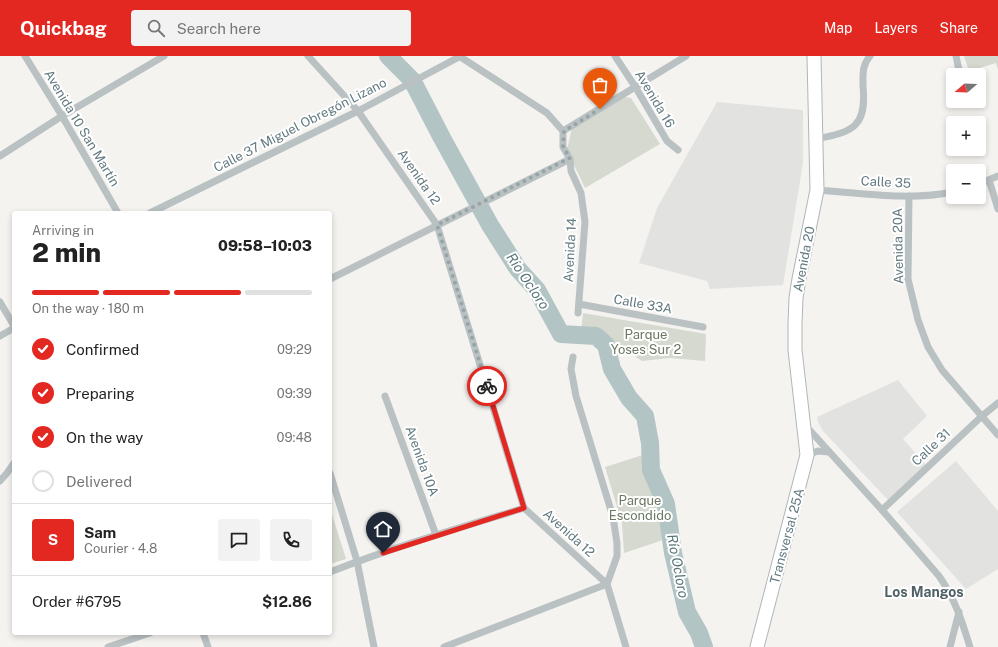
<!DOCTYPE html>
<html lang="en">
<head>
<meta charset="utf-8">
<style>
	body { margin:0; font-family:"Public Sans",sans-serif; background:#f2f2f2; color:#222; height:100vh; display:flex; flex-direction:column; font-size:15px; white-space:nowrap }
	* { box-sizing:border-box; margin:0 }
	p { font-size:13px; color:#767676 }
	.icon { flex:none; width:22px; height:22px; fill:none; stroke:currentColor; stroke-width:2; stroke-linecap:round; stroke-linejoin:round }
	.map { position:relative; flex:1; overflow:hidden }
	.side { position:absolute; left:12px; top:155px; width:320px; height:424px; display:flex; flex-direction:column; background:#fff; border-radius:4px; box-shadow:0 2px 6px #0003 }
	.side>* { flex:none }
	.needle { width:26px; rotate:251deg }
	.controls { position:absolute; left:946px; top:12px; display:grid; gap:8px }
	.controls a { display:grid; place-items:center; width:40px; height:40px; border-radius:4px; background:#fff; box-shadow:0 2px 6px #0003; font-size:20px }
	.pin { position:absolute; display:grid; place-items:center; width:34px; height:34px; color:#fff; margin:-41px -17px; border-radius:50% 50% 50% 0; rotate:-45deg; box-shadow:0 0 4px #0007 }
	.pin .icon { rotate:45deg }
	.courier { position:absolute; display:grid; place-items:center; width:40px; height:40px; margin:-20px; border:3px solid #e32821; border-radius:50%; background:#fff; color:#222; box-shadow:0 1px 5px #0007 }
	.summary em { font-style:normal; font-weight:800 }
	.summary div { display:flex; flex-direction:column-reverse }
	.summary { display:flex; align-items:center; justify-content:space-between; height:68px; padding:0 20px }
	h1 { font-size:26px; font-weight:800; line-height:30px }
	.bar { display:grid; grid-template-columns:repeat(4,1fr); gap:6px 4px; align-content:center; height:48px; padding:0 20px }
	.bar i { height:5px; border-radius:3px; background:#e0e0e0 }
	.bar .on { background:#e32821 }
	.bar p { grid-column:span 4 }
	.line { display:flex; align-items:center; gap:10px; padding:0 20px; border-top:1px solid #e0e0e0 }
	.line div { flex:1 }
	.round { display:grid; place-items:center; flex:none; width:42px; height:42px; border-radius:4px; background:#f2f2f2 }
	ol { padding:0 20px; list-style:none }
	li { display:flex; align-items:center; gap:12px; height:44px }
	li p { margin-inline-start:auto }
	li .icon { padding:4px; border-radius:50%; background:#e32821; color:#fff; stroke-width:4 }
	li:last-child { color:#767676 }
	li i { width:22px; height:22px; border:2px solid #e0e0e0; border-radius:50% }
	header { display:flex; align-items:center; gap:24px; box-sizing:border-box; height:56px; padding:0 20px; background:#e32821; color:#fff }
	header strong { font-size:19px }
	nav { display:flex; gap:22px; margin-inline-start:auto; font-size:14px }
	.search { width:280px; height:36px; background:#f2f2f2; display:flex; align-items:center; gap:10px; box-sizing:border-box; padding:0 14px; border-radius:4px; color:#767676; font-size:15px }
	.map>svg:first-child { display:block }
	.built { fill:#e2e3e1 }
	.green { fill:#d5d9cf }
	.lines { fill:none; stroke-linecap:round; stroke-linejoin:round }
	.river { stroke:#b3c4c5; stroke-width:18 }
	.major-casing { stroke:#b0b6b8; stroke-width:15 }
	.minor { stroke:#bac1c3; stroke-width:7 }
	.major { stroke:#fff; stroke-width:13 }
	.done { stroke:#96a4a8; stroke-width:4; stroke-dasharray:0 7.2 }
	.route { stroke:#e32821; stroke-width:5 }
	.labels { text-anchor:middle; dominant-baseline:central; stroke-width:4; stroke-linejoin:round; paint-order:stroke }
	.street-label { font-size:13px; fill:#637a81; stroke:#fff }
	.park-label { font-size:13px; fill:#6b7862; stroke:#fff }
	.water-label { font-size:14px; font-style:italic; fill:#5a7678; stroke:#fff }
	.neighbourhood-label { font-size:14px; font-weight:bold; fill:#516166; stroke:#fff }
</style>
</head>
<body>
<header>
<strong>Quickbag</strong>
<div class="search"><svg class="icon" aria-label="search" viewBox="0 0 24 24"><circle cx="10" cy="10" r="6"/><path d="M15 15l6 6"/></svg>Search here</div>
<nav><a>Map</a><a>Layers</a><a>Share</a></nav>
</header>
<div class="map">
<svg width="998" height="591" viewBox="0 0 998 591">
	<rect width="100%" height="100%" fill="#f4f3f0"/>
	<g class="built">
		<path d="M717 46 803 54V107L783 229 710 233 707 225 639 207 657 152Z"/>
		<path d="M898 324 927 360 903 383 927 410 888 444 823 375 818 366 817 361Z"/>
		<path d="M956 405 998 455V513L966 533 897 456Z"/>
	</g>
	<g class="green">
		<path d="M964 0H998V14L996 7 969 15Z"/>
		<path d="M625 41 631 42 660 88 585 132 567 94 572 71 620 42Z"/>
		<path d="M583 257 706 278 705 305 670 302 642 305 613 285 595 275H581Z"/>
		<path d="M646 398V415L661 448 666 483 624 497 622 467 605 411Z"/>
		<path d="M330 452 346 503 330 508Z"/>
	</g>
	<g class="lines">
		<path class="river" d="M388 0 412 24 442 82 490 169 518 213 537 234 561 278 596 280 606 289 612 313 629 342 645 360 650 387 651 414 666 448 673 497 687 556 699 577 704 591"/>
		<g class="major-casing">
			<path id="major" d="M757 591 807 399 795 294V268L796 242 799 223 817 134 814 0"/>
		</g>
		<g class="minor">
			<path d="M25 0 62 60 118 157"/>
			<path d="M308 0 358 55 437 169 524 452 607 528 626 591"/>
			<path d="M459 0 547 57 563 75V91L570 103 571 115 581 137 585 166 578 257"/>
			<path d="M615 0 636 32 667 85 678 94"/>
			<path d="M956 0 960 19"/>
			<path d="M973 45 974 47"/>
			<path d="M563 75 686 0"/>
			<path d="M816 83C853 76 867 71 863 30 863 18 862 9 870 0"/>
			<path d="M0 100 62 60 164 0"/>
			<path d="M989 124 998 153"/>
			<path d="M979 128 998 120"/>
			<path d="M817 134C862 137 909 145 953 136"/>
			<path d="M909 140 908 223 918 264 928 291 942 314 998 379"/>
			<path d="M150 157 358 55 459 1"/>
			<path d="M330 223 570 103"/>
			<path d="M0 246 14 270"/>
			<path d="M579 248 703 271"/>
			<path d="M0 280 14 272"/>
			<path d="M385 340 436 479"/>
			<path d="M805 369 882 454 939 520C955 543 962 565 970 591"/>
			<path d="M807 399 818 395 829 396"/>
			<path d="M330 417 357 505 374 591"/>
			<path d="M0 425 7 417 14 407"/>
			<path d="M882 454 982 360 998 347"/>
			<path d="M330 516C394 491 459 472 524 452"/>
			<path d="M203 577 208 591"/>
			<path d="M108 591 150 577"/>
			<path d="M444 591 607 528 617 500V487L613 461 576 340 571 313 573 301"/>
			<path d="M950 591 959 556"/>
		</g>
		<use href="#major" class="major"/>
	</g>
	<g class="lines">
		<path class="done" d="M487 330 437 169 570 102 563 91 564 75 600 53"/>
		<path class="route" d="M383 497 524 452 487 330"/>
	</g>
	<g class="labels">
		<g class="street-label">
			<text transform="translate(655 43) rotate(59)">Avenida 16</text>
			<text transform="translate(300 69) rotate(-27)">Calle 37 Miguel Obregón Lizano</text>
			<text transform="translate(82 72) rotate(59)">Avenida 10 San Martín</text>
			<text transform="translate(419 121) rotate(55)">Avenida 12</text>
			<text transform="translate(886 126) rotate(3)">Calle 35</text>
			<text transform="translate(898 190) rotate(-91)">Avenida 20A</text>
			<text transform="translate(570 194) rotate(-87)">Avenida 14</text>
			<text transform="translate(804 203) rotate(-79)">Avenida 20</text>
			<text transform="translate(643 248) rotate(10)">Calle 33A</text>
			<text transform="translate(931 391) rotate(-43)">Calle 31</text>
			<text transform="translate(422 405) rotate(70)">Avenida 10A</text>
			<text transform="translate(569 477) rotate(42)">Avenida 12</text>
			<text transform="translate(787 480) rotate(-75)">Transversal 25A</text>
		</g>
		<g class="park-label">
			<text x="646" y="278">Parque<tspan x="646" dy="15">Yoses Sur 2</tspan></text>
			<text x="640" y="444">Parque<tspan x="640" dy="15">Escondido</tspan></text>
		</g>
		<g class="water-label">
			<text transform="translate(528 225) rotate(56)">Río Ocloro</text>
			<text transform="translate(678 510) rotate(79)">Río Ocloro</text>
		</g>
		<g class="neighbourhood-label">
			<text x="924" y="536">Los Mangos</text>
		</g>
	</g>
</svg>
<div class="controls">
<a><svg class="needle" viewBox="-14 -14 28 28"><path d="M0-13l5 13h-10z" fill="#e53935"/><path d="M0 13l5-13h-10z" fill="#767676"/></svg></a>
<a>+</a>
<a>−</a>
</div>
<div class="pin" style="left:600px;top:53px;background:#ea580c"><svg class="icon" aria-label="bag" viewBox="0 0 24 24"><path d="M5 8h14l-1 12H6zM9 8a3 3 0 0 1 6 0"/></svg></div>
<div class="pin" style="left:383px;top:497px;background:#1f2937"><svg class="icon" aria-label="home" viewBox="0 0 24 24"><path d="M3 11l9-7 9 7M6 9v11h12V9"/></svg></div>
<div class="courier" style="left:487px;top:330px"><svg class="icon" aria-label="bike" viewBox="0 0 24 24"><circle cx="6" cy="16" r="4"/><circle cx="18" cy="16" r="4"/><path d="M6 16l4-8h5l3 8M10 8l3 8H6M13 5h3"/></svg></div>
<section class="side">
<div class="summary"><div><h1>2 min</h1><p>Arriving in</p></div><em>09:58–10:03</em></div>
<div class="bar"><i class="on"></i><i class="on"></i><i class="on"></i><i></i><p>On the way · 180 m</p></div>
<ol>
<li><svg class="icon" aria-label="check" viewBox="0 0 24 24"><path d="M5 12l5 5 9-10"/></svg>Confirmed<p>09:29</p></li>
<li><svg class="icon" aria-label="check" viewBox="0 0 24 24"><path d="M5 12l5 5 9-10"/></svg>Preparing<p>09:39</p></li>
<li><svg class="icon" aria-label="check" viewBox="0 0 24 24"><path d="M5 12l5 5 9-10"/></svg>On the way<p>09:48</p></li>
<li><i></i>Delivered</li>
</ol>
<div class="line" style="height:72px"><b class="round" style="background:#e32821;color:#fff">S</b><div><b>Sam</b><p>Courier · 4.8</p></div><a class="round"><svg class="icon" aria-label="chat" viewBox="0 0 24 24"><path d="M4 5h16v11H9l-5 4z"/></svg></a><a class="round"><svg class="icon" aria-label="phone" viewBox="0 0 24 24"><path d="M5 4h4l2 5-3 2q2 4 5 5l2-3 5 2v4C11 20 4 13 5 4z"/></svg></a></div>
<div class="line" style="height:52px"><div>Order #6795</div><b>$12.86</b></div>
</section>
</div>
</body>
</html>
